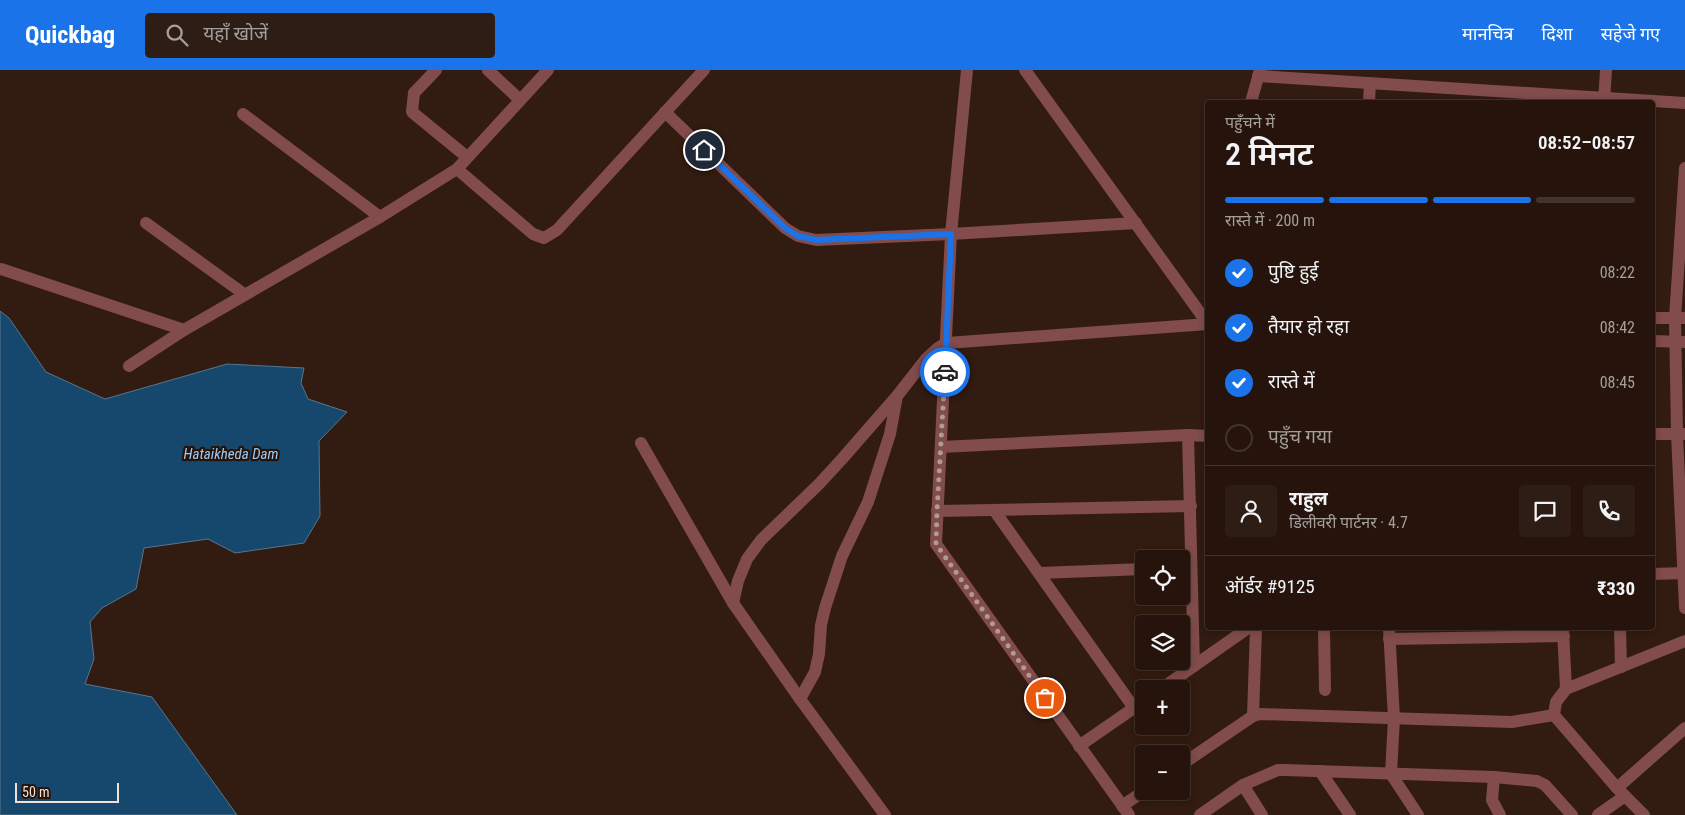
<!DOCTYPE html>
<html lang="hi">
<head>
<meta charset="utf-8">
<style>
	body { margin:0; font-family:"Roboto Condensed","Noto Sans Devanagari",sans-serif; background:#2e1d15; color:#f1f3f6; height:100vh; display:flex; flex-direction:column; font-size:19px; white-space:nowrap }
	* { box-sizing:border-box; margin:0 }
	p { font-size:16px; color:#a49e9d }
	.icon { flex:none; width:28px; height:28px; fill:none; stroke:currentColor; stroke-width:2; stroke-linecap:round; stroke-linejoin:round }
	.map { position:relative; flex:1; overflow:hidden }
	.side { position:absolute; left:1205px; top:30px; width:450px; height:530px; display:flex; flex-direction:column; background:#26140c; border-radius:5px; box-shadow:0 2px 8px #0003,0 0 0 1px #42332d }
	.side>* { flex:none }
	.fabs { position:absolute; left:1135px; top:480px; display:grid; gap:10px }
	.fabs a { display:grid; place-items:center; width:55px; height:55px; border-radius:5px; background:#26140c; box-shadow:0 2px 8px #0003,0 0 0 1px #42332d; font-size:25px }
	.scale { position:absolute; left:15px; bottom:12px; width:104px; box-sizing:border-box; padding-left:5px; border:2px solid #f0e0d8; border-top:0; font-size:14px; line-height:18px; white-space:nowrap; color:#f0e0d8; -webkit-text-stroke:4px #271207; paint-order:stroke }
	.pin { position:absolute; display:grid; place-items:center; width:42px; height:42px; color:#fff; margin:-21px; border:2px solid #fff; border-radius:50%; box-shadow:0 1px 5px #0007 }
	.courier { position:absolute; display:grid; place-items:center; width:50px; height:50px; margin:-25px; border:4px solid #1a73e8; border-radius:50%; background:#fff; color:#222; box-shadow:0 1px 6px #0007 }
	.summary em { font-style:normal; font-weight:600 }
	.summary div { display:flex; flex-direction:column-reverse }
	.summary { display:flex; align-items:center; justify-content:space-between; height:85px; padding:0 20px }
	h1 { font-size:32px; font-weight:600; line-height:38px }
	.bar { display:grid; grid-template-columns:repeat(4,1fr); gap:8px 5px; align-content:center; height:60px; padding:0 20px }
	.bar i { height:6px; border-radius:4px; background:#42332d }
	.bar .active { background:#1a73e8 }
	.bar p { grid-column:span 4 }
	.line { display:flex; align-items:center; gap:12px; padding:0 20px; border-top:1px solid #42332d }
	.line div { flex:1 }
	.round { display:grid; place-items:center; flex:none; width:52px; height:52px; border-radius:5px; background:#2e1d15 }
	ol { padding:0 20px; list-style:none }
	li { display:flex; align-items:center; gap:15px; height:55px }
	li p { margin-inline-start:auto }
	li .icon { padding:5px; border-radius:50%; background:#1a73e8; color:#fff; stroke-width:4 }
	li:last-child { color:#a49e9d }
	li i { width:28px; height:28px; border:2px solid #42332d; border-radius:50% }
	header { display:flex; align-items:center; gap:30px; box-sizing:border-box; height:70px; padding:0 25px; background:#1a73e8; color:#fff }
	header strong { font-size:24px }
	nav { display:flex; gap:28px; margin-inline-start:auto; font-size:18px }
	.search { width:350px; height:45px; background:#2e1d15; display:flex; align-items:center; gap:12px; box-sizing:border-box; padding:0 18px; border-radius:5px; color:#a49e9d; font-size:19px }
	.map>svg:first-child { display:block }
	.water { fill:#15486c; stroke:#57768c }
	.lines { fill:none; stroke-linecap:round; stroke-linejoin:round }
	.minor { stroke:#814c4b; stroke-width:12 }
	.done { stroke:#ae9b92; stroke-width:5; stroke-dasharray:0 9 }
	.route { stroke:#1a73e8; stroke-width:6 }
	.labels { text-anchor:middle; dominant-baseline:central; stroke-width:4.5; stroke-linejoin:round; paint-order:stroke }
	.water-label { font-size:15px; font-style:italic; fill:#9accf6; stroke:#271207 }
</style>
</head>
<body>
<header>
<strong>Quickbag</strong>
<div class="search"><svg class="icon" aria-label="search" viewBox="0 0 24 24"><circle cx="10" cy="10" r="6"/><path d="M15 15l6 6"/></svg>यहाँ खोजें</div>
<nav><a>मानचित्र</a><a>दिशा</a><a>सहेजे गए</a></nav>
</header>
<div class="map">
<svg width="1685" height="745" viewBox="0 0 1685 745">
	<rect width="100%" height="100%" fill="#321b10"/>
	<path class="water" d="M0 241 9 248 46 302 105 329 227 294 304 298 301 313 308 329 347 342 319 371 320 446 304 473 235 483 208 469 144 478 136 519 102 538 90 552 94 589 85 614 152 627 237 745H0Z"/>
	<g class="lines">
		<g class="minor">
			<path d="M436 0 414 23 412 42 467 87"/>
			<path d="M488 0 520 30"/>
			<path d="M967 0 951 164 936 474 1129 745"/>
			<path d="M1025 0 1208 254"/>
			<path d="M1258 6 1685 33"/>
			<path d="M1251 32 1260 0"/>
			<path d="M1369 32 1370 14"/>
			<path d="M1604 32 1606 0"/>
			<path d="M665 42 785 158 798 166 816 170 951 164 1136 153"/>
			<path d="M243 44 380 147"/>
			<path d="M1685 98 1675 248 1677 364 1685 538"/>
			<path d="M457 99 533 164 544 168 557 160 704 0"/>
			<path d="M146 153 244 224"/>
			<path d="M1 199 184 260"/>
			<path d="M1652 248H1685"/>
			<path d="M1652 271 1685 272"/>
			<path d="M129 296 184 260 380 147 457 99 548 0"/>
			<path d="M1652 364H1685"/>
			<path d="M1188 365 1194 596"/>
			<path d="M641 373 733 533 800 629 885 745"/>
			<path d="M941 377 1188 365 1208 366"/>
			<path d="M994 440 1134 638"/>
			<path d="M937 441 1191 436"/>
			<path d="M1039 503 1144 499"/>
			<path d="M1652 504 1685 503"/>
			<path d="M733 533 738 511 747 489 761 470 819 414 842 389 897 326 926 289 938 278 947 273 1208 254"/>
			<path d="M1324 558 1325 620"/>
			<path d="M1389 558 1394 648 1391 704 1418 745"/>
			<path d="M1620 558 1621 597"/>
			<path d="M1563 560 1566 619"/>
			<path d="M1389 569 1564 566"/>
			<path d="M1161 619 1248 558"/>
			<path d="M800 629 815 602 819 584 821 555 825 538 842 486 868 432 890 364 897 326"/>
			<path d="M1253 646 1256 558"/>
			<path d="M1079 676 1144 631"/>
			<path d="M1181 695 1253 646 1260 644 1512 652 1554 645"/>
			<path d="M1320 701 1350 745"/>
			<path d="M1494 707 1492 730 1500 745"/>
			<path d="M1243 715 1262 745"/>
			<path d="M1617 718 1685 658"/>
			<path d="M1122 736 1144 721"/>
			<path d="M1200 745 1243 715 1278 700H1285L1494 707 1537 711 1545 715 1572 745"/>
			<path d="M1598 745 1625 726"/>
			<path d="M1644 745 1617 718 1554 645 1556 632 1566 619 1685 571"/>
		</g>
	</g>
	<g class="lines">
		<path class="done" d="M945 302 937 441 936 474 1045 628"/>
		<path class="route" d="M704 80 785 158 798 166 816 170 951 164 945 302"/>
	</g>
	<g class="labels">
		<g class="water-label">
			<text x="231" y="384">Hataikheda Dam</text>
		</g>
	</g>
</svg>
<div class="fabs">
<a><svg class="icon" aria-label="locate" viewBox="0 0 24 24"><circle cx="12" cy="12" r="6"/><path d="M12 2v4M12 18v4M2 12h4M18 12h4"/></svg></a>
<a><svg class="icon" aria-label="layers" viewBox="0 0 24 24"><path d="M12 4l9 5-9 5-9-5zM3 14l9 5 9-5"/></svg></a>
<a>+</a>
<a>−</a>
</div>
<div class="scale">50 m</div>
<div class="pin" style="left:1045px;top:628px;background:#ea580c"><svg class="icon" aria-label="bag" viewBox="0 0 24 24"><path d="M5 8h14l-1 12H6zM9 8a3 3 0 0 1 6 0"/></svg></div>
<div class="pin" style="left:704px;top:80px;background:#1f2937"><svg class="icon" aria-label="home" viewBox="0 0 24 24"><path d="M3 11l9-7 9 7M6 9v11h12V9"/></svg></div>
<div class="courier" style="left:945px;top:302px"><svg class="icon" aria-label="car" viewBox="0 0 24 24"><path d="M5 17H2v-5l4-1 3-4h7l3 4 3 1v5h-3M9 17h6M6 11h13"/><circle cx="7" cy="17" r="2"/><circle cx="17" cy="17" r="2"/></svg></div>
<section class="side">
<div class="summary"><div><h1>2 मिनट</h1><p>पहुँचने में</p></div><em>08:52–08:57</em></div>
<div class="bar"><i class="active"></i><i class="active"></i><i class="active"></i><i></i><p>रास्ते में · 200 m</p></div>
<ol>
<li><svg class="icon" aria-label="check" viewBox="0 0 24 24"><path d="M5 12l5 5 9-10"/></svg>पुष्टि हुई<p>08:22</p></li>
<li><svg class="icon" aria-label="check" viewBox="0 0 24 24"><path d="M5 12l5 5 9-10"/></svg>तैयार हो रहा<p>08:42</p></li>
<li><svg class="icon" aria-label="check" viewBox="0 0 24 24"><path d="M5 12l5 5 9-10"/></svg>रास्ते में<p>08:45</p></li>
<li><i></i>पहुँच गया</li>
</ol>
<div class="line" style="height:90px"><a class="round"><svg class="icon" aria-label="person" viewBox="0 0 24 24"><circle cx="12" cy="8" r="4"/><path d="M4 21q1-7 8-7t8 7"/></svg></a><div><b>राहुल</b><p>डिलीवरी पार्टनर · 4.7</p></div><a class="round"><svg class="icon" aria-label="chat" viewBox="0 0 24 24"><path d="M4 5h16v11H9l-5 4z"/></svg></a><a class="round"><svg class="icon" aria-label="phone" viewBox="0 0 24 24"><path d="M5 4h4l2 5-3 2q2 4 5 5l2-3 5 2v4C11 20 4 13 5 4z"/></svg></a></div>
<div class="line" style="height:65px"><div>ऑर्डर #9125</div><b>₹330</b></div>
</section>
</div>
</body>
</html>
